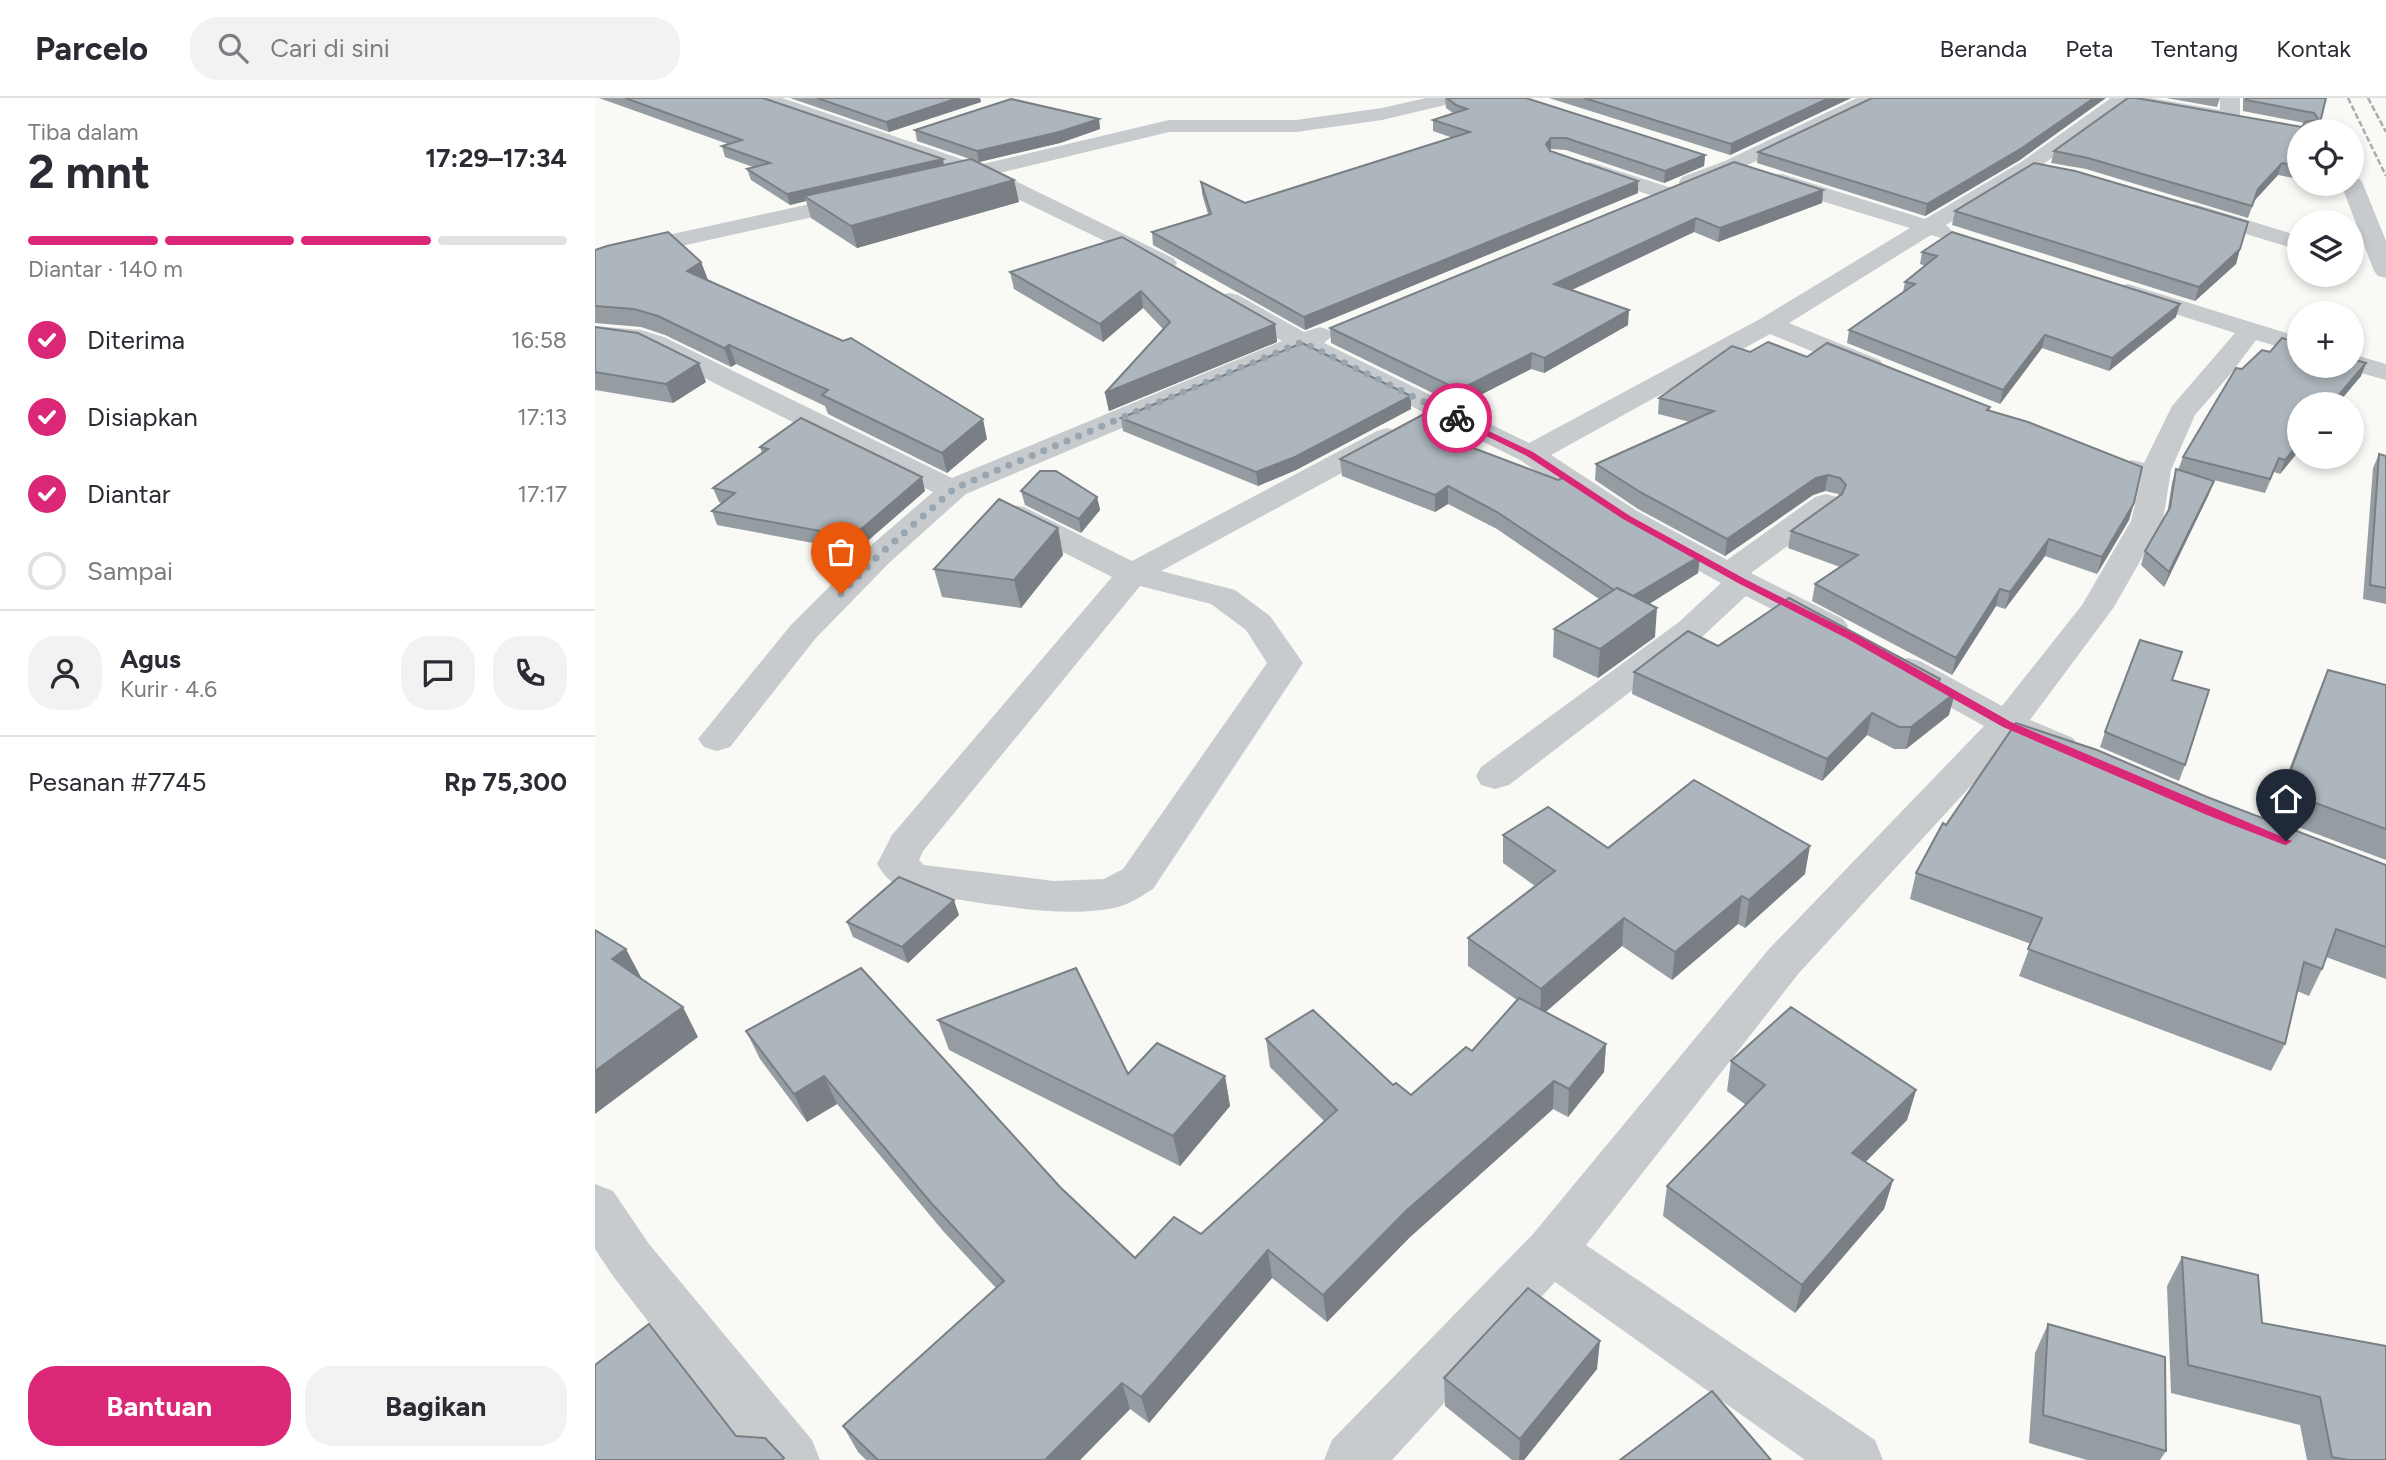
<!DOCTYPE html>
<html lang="id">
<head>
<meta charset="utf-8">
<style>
	body { margin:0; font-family:Figtree,sans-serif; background:#f2f2f3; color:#2b2b33; height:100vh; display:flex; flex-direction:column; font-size:26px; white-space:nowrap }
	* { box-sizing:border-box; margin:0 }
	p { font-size:23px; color:#7c7c81 }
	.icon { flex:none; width:38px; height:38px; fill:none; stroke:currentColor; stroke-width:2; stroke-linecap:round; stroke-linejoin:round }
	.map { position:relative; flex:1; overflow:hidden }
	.sheet { display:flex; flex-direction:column; background:#fff; width:595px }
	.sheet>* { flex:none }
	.controls { position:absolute; left:1692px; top:21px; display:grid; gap:14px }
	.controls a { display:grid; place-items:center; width:77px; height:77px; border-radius:50%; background:#fff; box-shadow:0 4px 10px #0003; font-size:35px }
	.pin { position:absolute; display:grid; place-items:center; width:60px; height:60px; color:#fff; margin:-72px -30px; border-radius:50% 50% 50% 0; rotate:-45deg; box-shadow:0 0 7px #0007 }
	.pin .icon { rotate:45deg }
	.courier { position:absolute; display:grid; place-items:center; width:70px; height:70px; margin:-35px; border:5px solid #db2777; border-radius:50%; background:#fff; color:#222; box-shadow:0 2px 9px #0007 }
	.headline em { font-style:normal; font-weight:700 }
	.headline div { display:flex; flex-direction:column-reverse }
	.headline { display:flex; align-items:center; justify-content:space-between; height:119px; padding:0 28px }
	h1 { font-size:46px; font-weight:700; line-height:52px }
	.bar { display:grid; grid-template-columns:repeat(4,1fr); gap:10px 7px; align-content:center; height:84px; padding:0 28px }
	.bar i { height:9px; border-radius:5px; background:#e1e1e2 }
	.bar .on { background:#db2777 }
	.bar p { grid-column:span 4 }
	.line { display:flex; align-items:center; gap:18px; padding:0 28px; border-top:2px solid #e1e1e2 }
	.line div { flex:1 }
	.round { display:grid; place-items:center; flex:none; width:74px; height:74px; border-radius:28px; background:#f2f2f3 }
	ol { padding:0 28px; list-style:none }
	li { display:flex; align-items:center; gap:21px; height:77px }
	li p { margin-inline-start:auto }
	li .icon { padding:7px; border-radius:50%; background:#db2777; color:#fff; stroke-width:4 }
	li:last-child { color:#7c7c81 }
	li i { width:38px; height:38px; border:4px solid #e1e1e2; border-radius:50% }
	.cta { display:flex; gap:14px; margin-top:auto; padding:14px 28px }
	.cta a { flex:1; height:80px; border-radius:28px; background:#db2777; color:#fff; font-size:28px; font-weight:700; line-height:80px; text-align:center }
	.cta a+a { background:#f2f2f3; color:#2b2b33 }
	header { display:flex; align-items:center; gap:42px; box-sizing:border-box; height:98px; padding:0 35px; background:#fff; border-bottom:2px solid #e1e1e2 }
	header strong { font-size:33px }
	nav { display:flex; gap:38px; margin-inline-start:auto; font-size:24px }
	.search { width:490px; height:63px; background:#f2f2f3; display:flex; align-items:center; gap:18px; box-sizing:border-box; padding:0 24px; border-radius:28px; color:#7c7c81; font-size:26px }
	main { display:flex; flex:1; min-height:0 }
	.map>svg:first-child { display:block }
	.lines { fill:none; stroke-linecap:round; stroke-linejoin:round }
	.minor { fill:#c7cbce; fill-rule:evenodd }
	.rail { stroke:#a7adb3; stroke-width:2.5; stroke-dasharray:6 2.5; stroke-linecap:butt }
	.wall { fill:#959da2 }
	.shaded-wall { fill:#797f84 }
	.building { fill:#adb6bc; stroke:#797f84; stroke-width:2 }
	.route { fill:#db2777 }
	.done { stroke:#99a6af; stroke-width:7; stroke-dasharray:0 12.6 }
</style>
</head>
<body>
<header>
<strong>Parcelo</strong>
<div class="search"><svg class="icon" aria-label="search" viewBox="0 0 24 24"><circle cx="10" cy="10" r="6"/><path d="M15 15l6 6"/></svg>Cari di sini</div>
<nav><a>Beranda</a><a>Peta</a><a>Tentang</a><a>Kontak</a></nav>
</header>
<main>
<section class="sheet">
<div class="headline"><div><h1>2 mnt</h1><p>Tiba dalam</p></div><em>17:29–17:34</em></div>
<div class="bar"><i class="on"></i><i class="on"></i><i class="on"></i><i></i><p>Diantar · 140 m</p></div>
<ol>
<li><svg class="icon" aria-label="check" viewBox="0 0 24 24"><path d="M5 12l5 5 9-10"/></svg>Diterima<p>16:58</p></li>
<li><svg class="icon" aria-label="check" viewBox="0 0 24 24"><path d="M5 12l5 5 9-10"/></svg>Disiapkan<p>17:13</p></li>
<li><svg class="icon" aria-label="check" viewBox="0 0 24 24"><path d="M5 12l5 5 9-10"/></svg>Diantar<p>17:17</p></li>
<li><i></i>Sampai</li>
</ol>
<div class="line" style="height:126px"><a class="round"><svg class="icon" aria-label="person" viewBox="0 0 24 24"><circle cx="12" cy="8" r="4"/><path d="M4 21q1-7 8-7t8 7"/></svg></a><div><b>Agus</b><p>Kurir · 4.6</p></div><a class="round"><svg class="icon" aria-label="chat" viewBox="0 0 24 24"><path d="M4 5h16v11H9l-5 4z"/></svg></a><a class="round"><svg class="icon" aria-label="phone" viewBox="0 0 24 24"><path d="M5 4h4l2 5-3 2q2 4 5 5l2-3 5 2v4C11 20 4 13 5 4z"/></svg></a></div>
<div class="line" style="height:91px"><div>Pesanan #7745</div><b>Rp 75,300</b></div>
<div class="cta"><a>Bantuan</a><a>Bagikan</a></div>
</section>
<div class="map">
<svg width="1791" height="1362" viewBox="0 0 1791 1362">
	<rect width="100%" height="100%" fill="#f9f9f6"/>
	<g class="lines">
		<g class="minor">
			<path d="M158 0H187L384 67 574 22H701L787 10 831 0H866L863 4 787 22 701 34H574L404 75 578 160 582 165 578 170 570 172 381 81 367 80 365 74 161 4Z"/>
			<path d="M1262 0H1287L1284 4 1144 71 1095 90 1087 89 1084 84 1087 79 1130 63Z"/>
			<path d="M1516 0H1556L1625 12V0H1645V19L1635 25 1531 7 1440 72 1351 127 1357 133 1354 138 1346 140 1336 137 1194 225 1285 262 1289 268 1285 274 1276 276 1267 274 1175 236 956 357 1042 413 1132 462 1220 399 1231 396 1242 399 1246 405 1242 411 1156 475 1248 521 1253 528 1248 535 1236 538 1224 535 1151 498 1108 538 914 687 900 691 886 687 881 678 886 669 1084 524 1126 485 1020 427 925 362 707 254 371 396 295 464 220 541 135 649 122 653 109 649 103 641 196 527 273 450 338 394 51 251 0 244V228L46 232 69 239 357 380 687 243 625 207 622 202 625 197 634 195 643 197 709 234 725 229 734 232 738 237 729 245 934 345 1165 221 1315 130 1171 86 1168 81 1171 76H1187L1330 121 1426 64Z"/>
			<path d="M995 64 1077 90 1080 95 1077 100 1069 102 988 74 984 70 988 66Z"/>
			<path d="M1757 80 1765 81 1768 86 1791 143V180L1783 178 1779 173 1746 86H1757Z"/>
			<path d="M265 95 273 97 276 102 273 107 0 167V153Z"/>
			<path d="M1600 106 1704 138V152L1592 118 1589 113 1592 108Z"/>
			<path d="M1533 186 1704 239V255L1661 242 1638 273 1600 317 1576 372 1568 423 1519 509 1435 622 1478 640 1484 649 1478 658 1465 661 1418 642 1204 875 991 1147 1280 1342 1288 1362H1210L960 1184 797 1362H729L737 1342 938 1136 1174 851 1389 628 1301 579 1295 571 1301 563 1313 560 1325 563 1407 608 1487 507 1536 423 1545 384 1527 377 1522 371 1527 365 1537 362 1549 365 1577 308 1640 235 1524 198 1521 193 1524 188Z"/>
			<path d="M1757 256 1791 266V282L1748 270 1746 268H1757Z"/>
			<path d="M792 330 802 333 806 339 802 345 566 473 640 492 675 518 708 565 558 791C545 799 533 807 519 810 461 822 377 802 318 795 301 790 291 781 282 766L297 737 517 479 407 423 403 416 407 409 418 407 429 409 537 463 782 333ZM545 488 616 506 651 532 672 565 528 771 509 781 459 783 329 767 324 762 328 753Z"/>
			<path d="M0 1086 18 1093 54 1146 217 1342 225 1362H160L18 1178 0 1151Z"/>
		</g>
		<g class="rail">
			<path d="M1753 0 1791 78"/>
			<path d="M1773 0 1791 34"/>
		</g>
	</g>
	<g class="wall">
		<path d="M4 0H168L349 67 375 61 322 43 320 32 504 21 505 31 465 45 384 64 379 62 419 82 424 104 262 150 216 120 211 103 195 107 156 82 152 71 158 69 130 59 127 48 133 46Z"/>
		<path d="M195 0H385L386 4 294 34Z"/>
		<path d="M850 0H931L1110 57 1109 68 1069 85 971 52 956 51 955 52 1043 83V95L710 232 558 147 557 134 613 116 607 96 606 84 650 105 858 40 838 33V22L858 15 851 10Z"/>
		<path d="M954 0H1256L1135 57Z"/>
		<path d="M1571 0H1625L1622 9Z"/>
		<path d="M1648 0H1731L1724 33H1704V71L1699 80 1683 77 1659 103 1653 120 1491 71 1456 65 1459 53 1707 29 1710 25 1648 13Z"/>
		<path d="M1163 54 1425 62 1330 118 1162 65Z"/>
		<path d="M1139 64 1228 92 1227 105 1123 144 1099 134 977 192 1033 227 949 275 936 271 864 308 736 245 735 230Z"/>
		<path d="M1360 113 1645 151 1641 166 1600 203 1357 127Z"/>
		<path d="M527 139 680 226 682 244 514 313 510 295 568 231 548 210 508 244 419 191 415 174Z"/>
		<path d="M0 152 106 164 113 182 392 341 352 375 233 316 230 308 141 266 136 269 70 237 46 229 0 225Z"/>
		<path d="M1327 154 1581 219 1514 273 1447 250 1405 306 1252 245 1254 232 1308 194 1310 184 1330 168 1325 166Z"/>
		<path d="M0 229 111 284 78 305 0 292Z"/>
		<path d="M1155 254 1212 259 1394 313 1539 405 1534 422 1502 476 1450 458 1410 511 1401 508 1357 577 1217 503 1220 486 1245 469 1193 450 1196 433 1244 398 1243 396 1230 393 1218 397 1130 458 1043 411 1000 382 1001 366 1095 324 1063 316 1064 300Z"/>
		<path d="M1647 271 1766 278 1685 376 1679 374 1670 395 1595 376 1614 396 1569 489 1546 467 1550 453 1572 416 1577 385 1581 371 1583 372 1588 359Z"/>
		<path d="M816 298V311L701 372 663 388 528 333 526 320Z"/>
		<path d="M206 320 330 393 261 453 122 427 117 413 127 405 124 404 118 390 167 355 165 349Z"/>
		<path d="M865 332V346L1020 412 1105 458 1103 475 1054 506 1060 539 1003 580 958 559 959 531 1004 501 902 431 853 406 840 414 747 378 745 361Z"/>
		<path d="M1784 356 1791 358V506L1768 501 1778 370Z"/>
		<path d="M426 393 502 399 505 412 486 435 430 407Z"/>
		<path d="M463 430 468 457 426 510 347 499 339 471Z"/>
		<path d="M1123 548 1344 587 1354 617 1311 651H1299L1272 637 1227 683 1037 596 1039 574Z"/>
		<path d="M1733 572 1791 587V762L1676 719 1722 598Z"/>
		<path d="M1577 582 1590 667 1584 683 1505 649 1510 634Z"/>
		<path d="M1612 699 1791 767V881L1731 859 1727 871 1714 898 1702 893 1690 946 1676 973 1424 878 1436 846 1315 801 1321 775 1351 727Z"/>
		<path d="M908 737 1210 776 1150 830 1143 826 1077 882 1027 848 950 914 1011 946 1009 974 973 1019 958 1011 814 1140 732 1224 677 1180 554 1325 535 1311 485 1362H271L263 1354 248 1328 401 1190 349 1134 242 1006 212 1024 165 961 151 933 465 1089 540 1160 606 1136 729 1023 675 969 671 941 798 987 816 997 877 953 922 902 873 868V840L940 788 908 765Z"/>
		<path d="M364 817 313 865 258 839 252 824Z"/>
		<path d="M343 922 533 976 630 978 635 1008 585 1068 354 952Z"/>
		<path d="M1136 963 1321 992 1312 1022 1270 1064 1298 1082 1289 1111 1200 1215 1068 1118 1072 1088 1151 1007 1132 993Z"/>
		<path d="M1587 1159 1667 1225 1791 1362H1712L1705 1327 1576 1295 1572 1188Z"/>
		<path d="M1453 1226 1571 1353 1565 1362H1492L1434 1345 1440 1255Z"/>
		<path d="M1002 1271 929 1362H917L850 1308 849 1280Z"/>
	</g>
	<g class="shaded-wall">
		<path d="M363 0H385L386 4 294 34 291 24Z"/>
		<path d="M1234 0H1256L1135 57 1136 46Z"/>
		<path d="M1499 0H1511L1425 62 1330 118 1332 106Z"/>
		<path d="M504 21 505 31 465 45 384 64 382 53Z"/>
		<path d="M956 40V51L950 58 951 46Z"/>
		<path d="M1110 57 1109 68 1069 85 1070 73Z"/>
		<path d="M348 61 350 72 209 98 211 103 195 107 192 96Z"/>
		<path d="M1687 65 1683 77 1659 103 1653 120 1663 91Z"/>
		<path d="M419 82 424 104 262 150 256 128Z"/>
		<path d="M1043 83V95L710 232 709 219Z"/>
		<path d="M1228 92 1227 105 1123 144 1125 130Z"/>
		<path d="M1101 120 1099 134 959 200V186Z"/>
		<path d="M1645 151 1641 166 1600 203 1604 189Z"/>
		<path d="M106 164 113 182 92 173Z"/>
		<path d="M546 193 548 210 508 244 505 226Z"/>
		<path d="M1585 206 1581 219 1514 273 1517 260Z"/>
		<path d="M1034 212 1033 227 949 275V260Z"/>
		<path d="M680 226 682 244 514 313 510 295Z"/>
		<path d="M1450 237 1447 250 1405 306 1408 292Z"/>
		<path d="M134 247 141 266 136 269 129 250Z"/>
		<path d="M937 255 936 271 864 308V292Z"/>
		<path d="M104 265 111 284 78 305 71 286Z"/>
		<path d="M1771 265 1766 278 1742 306H1736Z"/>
		<path d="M816 298V311L701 372 663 388 661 374Z"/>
		<path d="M388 321 392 341 352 375 347 355Z"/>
		<path d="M865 332V349L849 339Z"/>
		<path d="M1704 345V352L1685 376 1690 362Z"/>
		<path d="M1233 377 1230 393 1218 397 1130 458 1132 441 1221 380Z"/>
		<path d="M327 379 330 393 261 453 257 439Z"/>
		<path d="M1619 383 1614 396 1569 489 1574 474Z"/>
		<path d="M853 388V406L840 414V397Z"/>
		<path d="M502 399 505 412 486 435 484 421Z"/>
		<path d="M1539 405 1534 422 1502 476 1507 459Z"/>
		<path d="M463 430 468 457 426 510 419 482Z"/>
		<path d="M1454 441 1450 458 1410 511 1415 494Z"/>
		<path d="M1105 458 1103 475 1032 520 1033 502Z"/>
		<path d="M1405 491 1401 508 1357 577 1361 560Z"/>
		<path d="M1062 510 1060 539 1003 580 1005 551Z"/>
		<path d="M1360 595 1354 617 1311 651 1316 629Z"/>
		<path d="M1277 615 1272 637 1227 683 1232 661Z"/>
		<path d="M1215 748 1210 776 1150 830 1154 802Z"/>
		<path d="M1147 798 1143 826 1077 882 1080 854Z"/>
		<path d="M359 802 364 817 313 865 307 849Z"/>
		<path d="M1029 820 1027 848 945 919 946 891Z"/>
		<path d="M31 851 47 881 17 861Z"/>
		<path d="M88 909 103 939 0 1016V973Z"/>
		<path d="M1011 946 1009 974 973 1019 974 991Z"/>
		<path d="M229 978 242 1006 212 1024 199 996Z"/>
		<path d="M630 978 635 1008 585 1068 578 1038Z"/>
		<path d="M959 983 958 1011 814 1140 732 1224 728 1197 812 1112Z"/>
		<path d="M1321 992 1312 1022 1250 1085 1257 1055Z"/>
		<path d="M1298 1082 1289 1111 1200 1215 1207 1187Z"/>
		<path d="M673 1152 677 1180 554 1325 546 1299Z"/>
		<path d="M1005 1243 1002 1271 929 1362H924L925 1341Z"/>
		<path d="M527 1285 535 1311 485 1362H450Z"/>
	</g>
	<g class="building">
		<path d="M30 0H168L348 61 192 96 152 71 175 65 127 48 147 42Z"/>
		<path d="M222 0H363L291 24Z"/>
		<path d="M852 0H931L1110 57 1070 73 971 40H956L951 46 955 53 1043 83 709 219 557 134 616 116 606 84 650 105 875 34 838 22 872 11 861 7Z"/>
		<path d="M989 0H1234L1136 46Z"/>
		<path d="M1277 0H1499L1427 50 1332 106 1163 54Z"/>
		<path d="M1533 0H1541L1707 29 1710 24 1724 22 1719 15 1651 2V0H1731L1723 33H1704V66L1703 68 1687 65 1663 91 1657 108 1493 60 1459 53Z"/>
		<path d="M416 1 504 21 464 34 382 53 320 32Z"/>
		<path d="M376 61 419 82 256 128 209 98Z"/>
		<path d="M1139 64 1228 92 1125 130 1101 120 959 186 1034 212 949 260 937 255 864 292 735 230Z"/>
		<path d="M1439 65 1480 73 1653 124 1645 151 1604 189 1360 113Z"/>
		<path d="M73 134 106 164 92 173 248 243 256 240 388 321 347 355 227 297 233 292 134 247 129 250 63 218 39 211 0 208V152L12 148Z"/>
		<path d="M1357 134 1585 206 1517 260 1450 237 1408 292 1254 232 1320 186 1310 184 1342 158 1327 154Z"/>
		<path d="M527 139 680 226 510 295 575 224 546 193 505 226 415 174Z"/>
		<path d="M0 229 43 235 104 265 71 286 0 274Z"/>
		<path d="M1687 240 1704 245V268H1757V261L1771 265 1736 306H1704V345L1690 362 1684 360 1675 381 1588 359 1641 270 1647 271 1667 252 1675 254Z"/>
		<path d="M1173 244 1212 259 1232 245 1395 309 1392 312 1433 324 1547 369 1539 405 1507 459 1454 441 1415 494 1405 491 1361 560 1220 486 1263 457 1196 433 1247 396 1251 387 1245 380 1233 377 1221 380 1132 441 1045 394 1001 366 1119 313 1064 300 1137 248 1155 254Z"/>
		<path d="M707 245 816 298 700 359 661 374 526 320Z"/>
		<path d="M831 315 865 332 849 339 963 382 970 379 1020 412 1105 458 1038 498 1022 490 1019 492 902 414 853 388 840 397 745 361Z"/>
		<path d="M206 320 327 379 257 439 117 413 140 395 118 390 173 351 165 349Z"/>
		<path d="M1784 356 1791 358V490L1775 487Z"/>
		<path d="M1581 371 1619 383 1574 474 1550 453 1575 410Z"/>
		<path d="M445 373H461L502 399 484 421 426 393Z"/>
		<path d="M404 401 463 430 419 482 339 471Z"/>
		<path d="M1022 490 1062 510 1005 551 959 531Z"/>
		<path d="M1194 500 1345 581 1342 586 1360 595 1316 629H1304L1277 615 1232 661 1039 574 1093 533 1123 548Z"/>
		<path d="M1545 542 1587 554 1577 582 1614 592 1590 667 1510 634Z"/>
		<path d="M1733 572 1791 587V731L1688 693Z"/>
		<path d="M1421 625 1502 652 1612 699 1791 767V849L1741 831 1727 871 1709 864 1690 946 1433 851 1447 820 1321 775 1348 725 1351 727Z"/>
		<path d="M1099 682 1215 748 1154 802 1147 798 1080 854 1029 820 946 891 873 840 960 773 908 737 953 709 1013 750Z"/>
		<path d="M304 779 359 802 307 849 252 824Z"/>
		<path d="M0 832 31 851 17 861 88 909 0 973Z"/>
		<path d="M266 870 465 1089 540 1160 579 1119 606 1136 742 1012 671 941 718 912 798 987 801 985 816 997 871 949 877 953 924 900 1011 946 974 991 959 983 812 1112 728 1197 673 1152 546 1299 527 1285 450 1362H283L248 1328 409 1183 337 1106 229 978 199 996 151 933Z"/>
		<path d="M481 870 533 976 562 945 630 978 578 1038 343 922Z"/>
		<path d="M1196 909 1321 992 1257 1055 1298 1082 1207 1187 1072 1088 1170 987 1136 963Z"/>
		<path d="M1587 1159 1663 1177 1667 1225 1791 1248V1362H1753L1737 1359 1725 1299 1593 1267Z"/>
		<path d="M933 1190 1005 1243 925 1341 849 1280Z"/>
		<path d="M54 1226 141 1338 170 1340 189 1360 187 1362H0V1267Z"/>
		<path d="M1453 1226 1570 1259 1571 1353 1448 1317Z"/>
		<path d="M1117 1293 1176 1362H1025Z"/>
	</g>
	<path class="route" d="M862 318 938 354 1035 418 1150 481 1260 536 1416 624 1697 743 1691 747 1687 746 1612 717 1408 629 1253 541 1143 485 1028 421 932 358 859 322Z"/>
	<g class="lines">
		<path class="done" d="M246 496 284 457 360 390 707 244 862 320"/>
	</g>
</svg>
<div class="controls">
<a><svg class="icon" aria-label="locate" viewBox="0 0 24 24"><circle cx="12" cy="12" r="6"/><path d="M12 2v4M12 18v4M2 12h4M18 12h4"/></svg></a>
<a><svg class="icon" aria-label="layers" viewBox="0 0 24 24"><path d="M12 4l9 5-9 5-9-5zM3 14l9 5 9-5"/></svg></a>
<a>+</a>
<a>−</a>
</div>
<div class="pin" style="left:246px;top:496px;background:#ea580c"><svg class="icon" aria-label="bag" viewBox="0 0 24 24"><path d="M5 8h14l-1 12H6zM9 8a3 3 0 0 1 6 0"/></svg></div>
<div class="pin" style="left:1691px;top:743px;background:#1f2937"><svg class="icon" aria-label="home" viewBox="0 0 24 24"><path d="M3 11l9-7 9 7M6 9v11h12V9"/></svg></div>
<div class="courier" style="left:862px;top:320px"><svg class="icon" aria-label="bike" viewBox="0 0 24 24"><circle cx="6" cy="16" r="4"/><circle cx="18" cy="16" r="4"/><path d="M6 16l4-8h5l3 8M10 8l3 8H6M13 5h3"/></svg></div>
</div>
</main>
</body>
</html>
